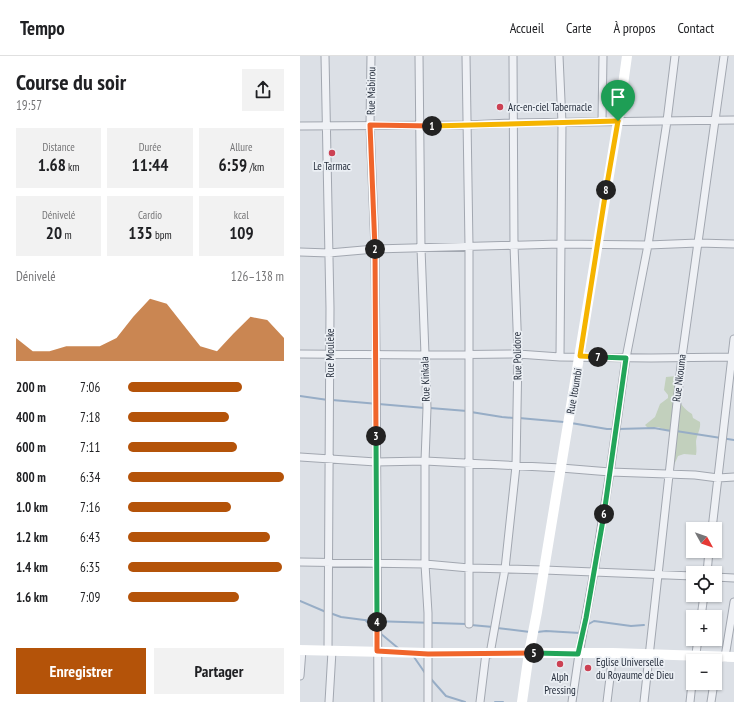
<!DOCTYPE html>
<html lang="fr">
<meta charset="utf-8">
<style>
:root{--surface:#fff;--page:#f2f2f2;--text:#202124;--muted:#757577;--line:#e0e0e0;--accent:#b45309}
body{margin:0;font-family:"PT Sans Narrow",sans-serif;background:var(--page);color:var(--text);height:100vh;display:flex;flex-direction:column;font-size:15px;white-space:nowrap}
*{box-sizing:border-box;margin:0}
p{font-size:13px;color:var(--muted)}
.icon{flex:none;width:22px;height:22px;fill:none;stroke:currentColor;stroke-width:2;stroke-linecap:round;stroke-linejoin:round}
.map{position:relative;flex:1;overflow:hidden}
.panel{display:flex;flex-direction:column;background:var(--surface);width:300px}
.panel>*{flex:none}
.needle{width:26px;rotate:130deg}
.controls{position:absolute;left:386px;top:466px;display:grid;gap:8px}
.controls a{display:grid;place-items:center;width:36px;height:36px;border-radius:0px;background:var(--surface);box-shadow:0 1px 3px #0004;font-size:20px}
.pin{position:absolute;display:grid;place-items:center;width:34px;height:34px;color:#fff;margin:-41px -17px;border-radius:50% 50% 50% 0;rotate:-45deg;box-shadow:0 0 4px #0007}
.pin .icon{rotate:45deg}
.km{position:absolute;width:20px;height:20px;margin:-10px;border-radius:50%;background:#222;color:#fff;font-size:11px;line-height:20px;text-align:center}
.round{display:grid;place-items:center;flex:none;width:42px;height:42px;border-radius:0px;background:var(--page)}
.summary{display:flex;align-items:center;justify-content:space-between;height:68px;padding:0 16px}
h1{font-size:22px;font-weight:600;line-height:30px}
.stats{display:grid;grid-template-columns:repeat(3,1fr);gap:6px;height:68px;padding:4px 16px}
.stats div{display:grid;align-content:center;border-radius:0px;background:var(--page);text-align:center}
.stats b{font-size:17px;font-weight:600}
.stats small{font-size:11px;font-weight:400}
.stats p{font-size:11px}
.chart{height:112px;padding:8px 16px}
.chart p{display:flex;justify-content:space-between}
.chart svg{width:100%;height:72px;margin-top:4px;fill:var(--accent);opacity:.7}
.cta{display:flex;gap:8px;margin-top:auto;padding:8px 16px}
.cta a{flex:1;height:46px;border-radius:0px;background:var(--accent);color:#fff;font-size:16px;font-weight:600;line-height:46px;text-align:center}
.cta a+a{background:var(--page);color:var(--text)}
ul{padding:0 16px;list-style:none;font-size:13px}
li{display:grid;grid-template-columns:64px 48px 1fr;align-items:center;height:30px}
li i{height:10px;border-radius:5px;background:var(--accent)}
header{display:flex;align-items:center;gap:24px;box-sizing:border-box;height:56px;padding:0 20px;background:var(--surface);border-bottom:1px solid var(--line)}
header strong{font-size:19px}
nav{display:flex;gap:22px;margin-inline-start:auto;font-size:14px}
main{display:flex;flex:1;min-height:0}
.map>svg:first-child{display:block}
.green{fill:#c2d0bd}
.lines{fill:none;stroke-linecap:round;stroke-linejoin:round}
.stream{stroke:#97adc6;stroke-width:2}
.street-casing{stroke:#a2a7b0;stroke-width:9}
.street{stroke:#eff1f5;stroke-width:7}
.secondary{stroke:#fff;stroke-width:10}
.split-1-casing{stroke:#fff;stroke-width:8}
.split-2-casing{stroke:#fff;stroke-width:8}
.split-3-casing{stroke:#fff;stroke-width:8}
.split-4-casing{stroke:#fff;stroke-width:8}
.split-5-casing{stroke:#fff;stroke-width:8}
.split-6-casing{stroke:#fff;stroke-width:8}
.split-7-casing{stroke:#fff;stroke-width:8}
.split-8-casing{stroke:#fff;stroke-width:8}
.split-9-casing{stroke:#fff;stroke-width:8}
.split-1{stroke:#f5b400;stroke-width:5}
.split-2{stroke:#f0652b;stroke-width:5}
.split-3{stroke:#f0652b;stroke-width:5}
.split-4{stroke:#22a559;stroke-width:5}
.split-5{stroke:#f0652b;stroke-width:5}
.split-6{stroke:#22a559;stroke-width:5}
.split-7{stroke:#22a559;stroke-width:5}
.split-8{stroke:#f5b400;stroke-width:5}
.split-9{stroke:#f5b400;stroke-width:5}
.poi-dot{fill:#cc4153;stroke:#ebeff4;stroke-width:1.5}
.labels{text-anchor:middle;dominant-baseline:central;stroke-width:3.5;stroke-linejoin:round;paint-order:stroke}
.street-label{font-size:11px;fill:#262e3c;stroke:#ebeff4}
.poi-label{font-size:11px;fill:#262e3c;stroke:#ebeff4;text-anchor:start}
</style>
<header>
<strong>Tempo</strong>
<nav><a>Accueil</a><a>Carte</a><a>À propos</a><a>Contact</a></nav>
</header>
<main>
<section class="panel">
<div class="summary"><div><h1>Course du soir</h1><p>19:57</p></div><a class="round"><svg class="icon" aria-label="share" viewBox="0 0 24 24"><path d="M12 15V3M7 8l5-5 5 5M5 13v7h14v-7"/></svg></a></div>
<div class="stats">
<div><p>Distance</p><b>1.68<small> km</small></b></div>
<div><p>Durée</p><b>11:44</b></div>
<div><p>Allure</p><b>6:59<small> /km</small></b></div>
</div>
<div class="stats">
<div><p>Dénivelé</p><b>20<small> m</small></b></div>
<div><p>Cardio</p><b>135<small> bpm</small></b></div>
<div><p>kcal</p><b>109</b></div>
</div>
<div class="chart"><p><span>Dénivelé</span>126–138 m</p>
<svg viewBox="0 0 160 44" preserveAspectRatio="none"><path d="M0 44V30L10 38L20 38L30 35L40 35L50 35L60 30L70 17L80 6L90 9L100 22L110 35L120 38L130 27L140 17L150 19L160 30V44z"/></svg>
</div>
<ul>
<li><b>200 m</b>7:06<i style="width:73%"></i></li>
<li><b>400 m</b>7:18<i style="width:65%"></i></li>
<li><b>600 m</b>7:11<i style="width:70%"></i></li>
<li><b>800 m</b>6:34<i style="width:100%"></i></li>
<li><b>1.0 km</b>7:16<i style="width:66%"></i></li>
<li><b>1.2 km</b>6:43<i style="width:91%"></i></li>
<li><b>1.4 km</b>6:35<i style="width:99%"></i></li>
<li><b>1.6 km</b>7:09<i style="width:71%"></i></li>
</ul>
<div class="cta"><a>Enregistrer</a><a>Partager</a></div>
</section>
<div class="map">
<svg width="434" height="646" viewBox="0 0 434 646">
<rect width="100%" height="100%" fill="#dce0e6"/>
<path class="green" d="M377 320C379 338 375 347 392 358L393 362 400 366C401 373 397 378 396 385 396 390 397 394 396 399L384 398 378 400 374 409 372 406 374 377 358 371 348 372 345 369 355 361 360 348 368 342V339L364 334 366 321Z"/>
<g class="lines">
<path class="stream" d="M0 340 28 344
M32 344 125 352
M130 352 167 355
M171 356 202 361 214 362
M219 362 264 366
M271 367 307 373H314
M318 373 354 372 371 375
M376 375 434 384
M0 545 26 556
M30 557 41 561 72 565 167 568
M65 564 75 573
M171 569 193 571
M287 569 294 565 331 570 344 569
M197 572 230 576
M237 576 246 575 280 577 281 576
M80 577 98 592
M114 601 125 617
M131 623 146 640 165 646
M195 646H203"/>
<g class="street-casing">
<path id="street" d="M25 0 30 252 28 595
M71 0 70 69 75 193 76 298 78 646
M119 0 121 192 127 352 125 405V508L128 557V646
M166 0 169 190V568
M259 0 262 67 260 301
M302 65 303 0
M0 70 166 69 213 67 434 64
M0 196 29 197 75 193 260 188 348 189 398 187 434 188
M0 298 125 299 218 298 260 301 351 302 434 301
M0 401 76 406 125 405 261 412 310 416 395 419 418 422 434 421
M412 473 434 283
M0 506 125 508 169 512 244 514 393 520
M407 517 409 495
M415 521 434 522
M401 561 404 539
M190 598 205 513 216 410 218 298 214 189 213 0
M425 601 434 546
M395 605 398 583
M415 619 417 601
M0 620 2 594
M29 646 32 595
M180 646 186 597
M272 646 279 598 294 516 310 416 326 302 348 189 367 65 375 0
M307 646 313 597
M344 646 382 301 424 0
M390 646 393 618
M411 646 414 627"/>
</g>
<use href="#street" class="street"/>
<path class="secondary" d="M0 594 128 597H313L434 601
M222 646 229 597 237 556 318 65 327 0"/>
</g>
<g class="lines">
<g class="split-1-casing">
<path id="split-1" d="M132 70 318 65"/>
</g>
<g class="split-2-casing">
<path id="split-2" d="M75 193 70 69 132 70"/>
</g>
<g class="split-3-casing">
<path id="split-3" d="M75 193 76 380"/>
</g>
<g class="split-4-casing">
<path id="split-4" d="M76 380 77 566"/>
</g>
<g class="split-5-casing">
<path id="split-5" d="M77 566V595L128 598 234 597"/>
</g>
<g class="split-6-casing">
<path id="split-6" d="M234 597 278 598 286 562 304 458"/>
</g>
<g class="split-7-casing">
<path id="split-7" d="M298 301 326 302 304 458"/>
</g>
<g class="split-8-casing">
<path id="split-8" d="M298 301 280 300 306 134"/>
</g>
<g class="split-9-casing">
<path id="split-9" d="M306 134 318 65"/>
</g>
<use href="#split-1" class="split-1"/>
<use href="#split-2" class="split-2"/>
<use href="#split-3" class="split-3"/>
<use href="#split-4" class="split-4"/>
<use href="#split-5" class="split-5"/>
<use href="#split-6" class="split-6"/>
<use href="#split-7" class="split-7"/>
<use href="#split-8" class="split-8"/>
<use href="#split-9" class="split-9"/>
</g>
<g class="poi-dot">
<circle cx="200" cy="51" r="4"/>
<circle cx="32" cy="97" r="4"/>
<circle cx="260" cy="608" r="4"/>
<circle cx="288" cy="612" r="4"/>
</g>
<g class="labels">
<g class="street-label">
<text transform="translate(71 35) rotate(-89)">Rue Mabirou</text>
<text transform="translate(30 297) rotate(-90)">Rue Mouleke</text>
<text transform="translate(217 300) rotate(-91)">Rue Polidore</text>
<text transform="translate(379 322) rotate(-83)">Rue Nkouma</text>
<text transform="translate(125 323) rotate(-92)">Rue Kinkala</text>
<text transform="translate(274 335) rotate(-80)">Rue Itoumbi</text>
</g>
<g class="poi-label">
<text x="208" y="51">Arc-en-ciel Tabernacle</text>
<text x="32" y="110" text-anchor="middle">Le Tarmac</text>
<text x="296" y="606">Eglise Universelle<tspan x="296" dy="13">du Royaume de Dieu</tspan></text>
<text x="260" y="621" text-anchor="middle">Alph<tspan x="260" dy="13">Pressing</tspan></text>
</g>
</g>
</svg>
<div class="controls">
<a><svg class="needle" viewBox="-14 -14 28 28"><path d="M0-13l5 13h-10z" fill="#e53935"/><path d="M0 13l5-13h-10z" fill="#757577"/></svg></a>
<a><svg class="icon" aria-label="locate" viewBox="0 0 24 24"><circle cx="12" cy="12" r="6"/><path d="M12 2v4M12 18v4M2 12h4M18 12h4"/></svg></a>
<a>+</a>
<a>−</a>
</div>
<div class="pin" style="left:318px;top:65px;background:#1e9e55"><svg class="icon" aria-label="arrive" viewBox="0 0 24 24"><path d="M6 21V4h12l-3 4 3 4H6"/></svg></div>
<b class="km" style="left:132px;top:70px">1</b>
<b class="km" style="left:75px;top:193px">2</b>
<b class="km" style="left:76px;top:380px">3</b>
<b class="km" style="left:77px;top:566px">4</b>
<b class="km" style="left:234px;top:597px">5</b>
<b class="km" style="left:304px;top:458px">6</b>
<b class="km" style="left:298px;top:301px">7</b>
<b class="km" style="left:306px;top:134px">8</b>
</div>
</main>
